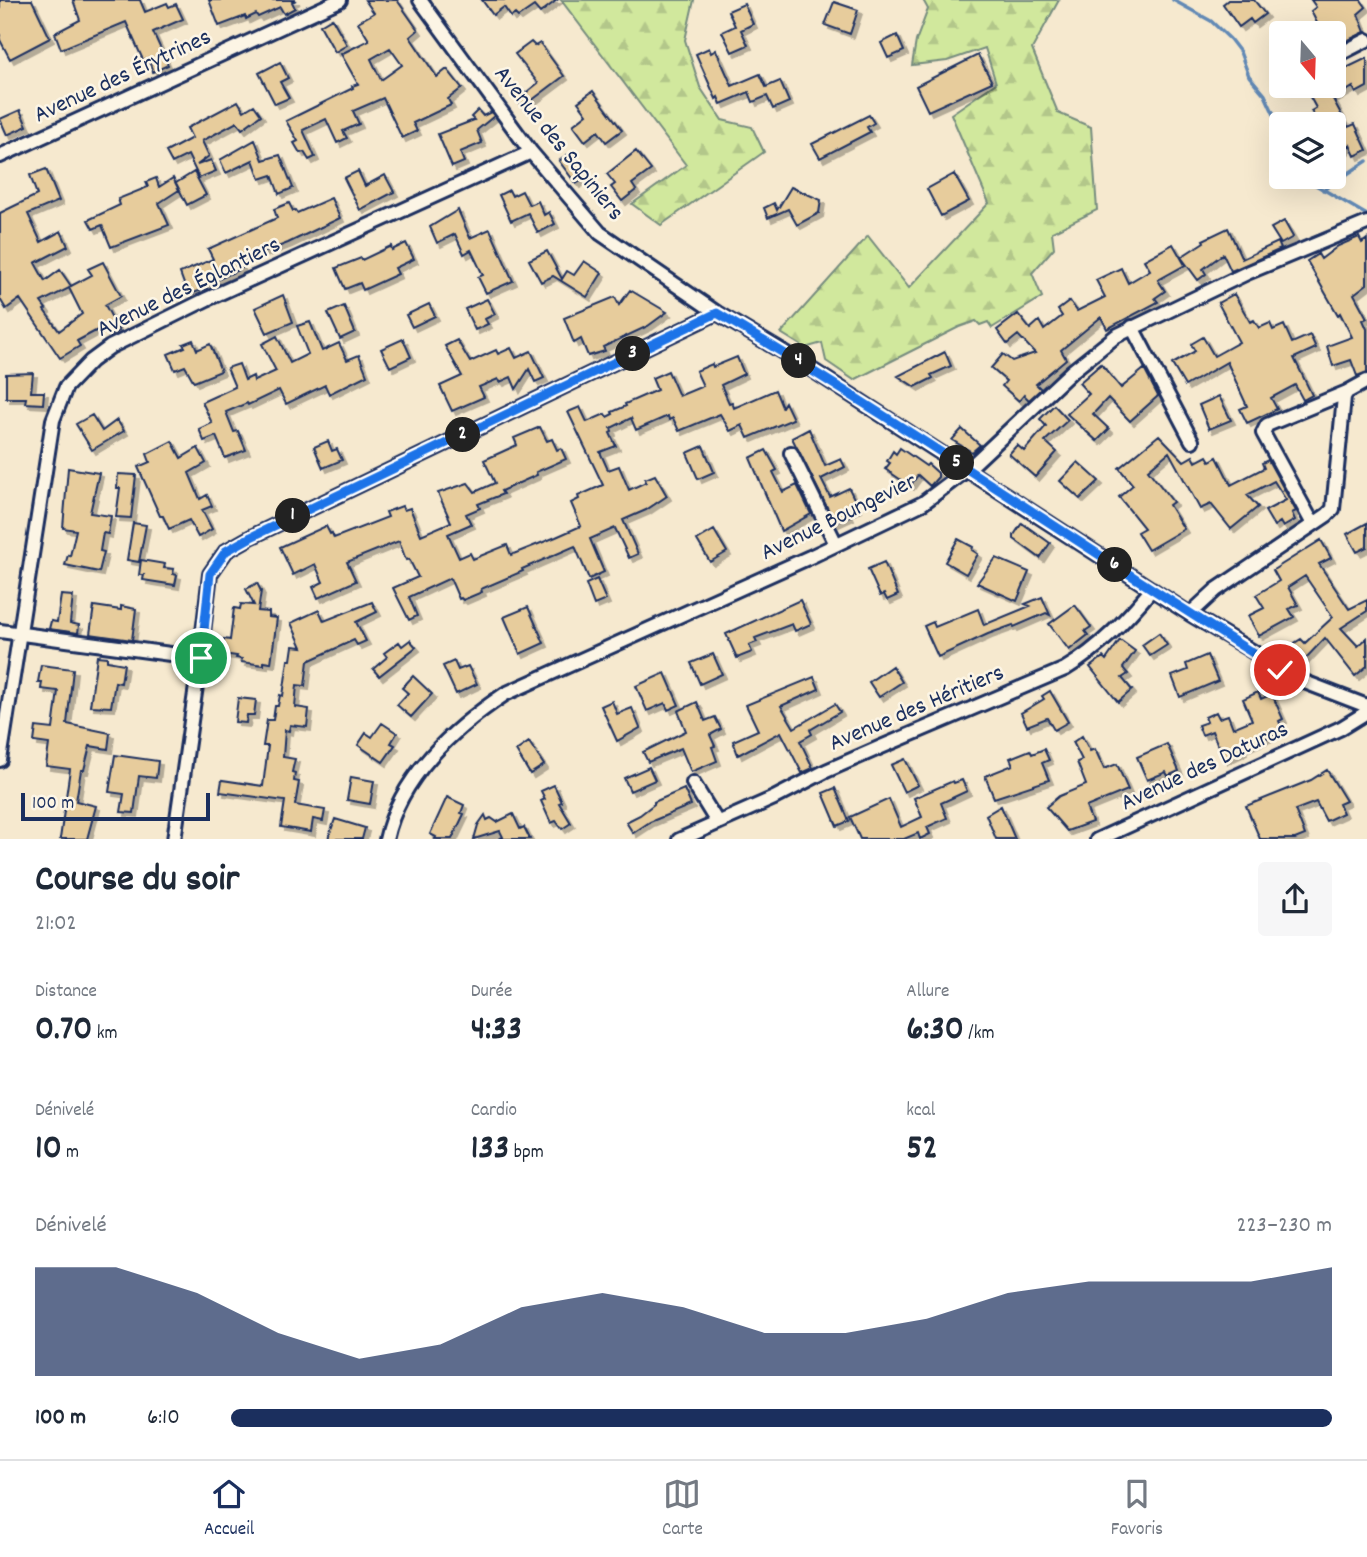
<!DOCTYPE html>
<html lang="fr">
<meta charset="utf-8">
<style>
:root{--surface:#fff;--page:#f6f6f7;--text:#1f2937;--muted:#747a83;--line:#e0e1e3;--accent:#1b2f5e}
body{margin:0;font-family:Dekko,sans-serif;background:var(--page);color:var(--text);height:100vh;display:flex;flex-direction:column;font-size:26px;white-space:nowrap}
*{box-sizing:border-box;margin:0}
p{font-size:23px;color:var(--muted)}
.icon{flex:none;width:38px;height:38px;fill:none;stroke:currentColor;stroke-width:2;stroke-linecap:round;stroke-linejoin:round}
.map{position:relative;height:839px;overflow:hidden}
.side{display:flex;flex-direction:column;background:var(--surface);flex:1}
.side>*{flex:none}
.needle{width:46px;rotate:161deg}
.controls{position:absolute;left:1269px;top:21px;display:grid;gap:14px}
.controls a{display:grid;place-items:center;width:77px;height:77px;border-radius:7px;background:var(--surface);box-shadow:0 7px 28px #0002;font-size:35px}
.scale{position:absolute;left:21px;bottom:18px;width:189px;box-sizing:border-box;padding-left:7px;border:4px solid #1b2f5e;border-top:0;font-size:19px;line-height:24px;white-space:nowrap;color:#1b2f5e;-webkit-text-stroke:5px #fcf5e5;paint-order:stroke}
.pin{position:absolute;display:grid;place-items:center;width:60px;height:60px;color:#fff;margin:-30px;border:4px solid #fff;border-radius:50%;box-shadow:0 2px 7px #0007}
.km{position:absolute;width:35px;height:35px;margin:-18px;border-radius:50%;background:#222;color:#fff;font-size:19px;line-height:35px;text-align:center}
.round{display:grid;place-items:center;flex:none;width:74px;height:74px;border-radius:7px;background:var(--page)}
.head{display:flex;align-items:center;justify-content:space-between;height:119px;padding:0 35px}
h1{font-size:38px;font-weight:800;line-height:52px}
.figures{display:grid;grid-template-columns:repeat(3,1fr);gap:10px;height:119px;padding:7px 35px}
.figures div{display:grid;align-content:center}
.figures b{font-size:35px;font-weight:800}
.figures small{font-size:19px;font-weight:400}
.figures p{font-size:19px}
.chart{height:196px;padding:14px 35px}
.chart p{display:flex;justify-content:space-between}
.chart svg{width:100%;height:126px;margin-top:7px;fill:var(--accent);opacity:.7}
ul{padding:0 35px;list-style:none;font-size:23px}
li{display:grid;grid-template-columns:112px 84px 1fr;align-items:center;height:52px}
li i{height:18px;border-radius:9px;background:var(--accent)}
.tabs{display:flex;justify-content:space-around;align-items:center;height:98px;border-top:2px solid var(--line);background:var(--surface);font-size:19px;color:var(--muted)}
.tabs a{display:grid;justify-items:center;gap:4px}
.tabs .selected{color:var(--accent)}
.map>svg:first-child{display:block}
.forest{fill:url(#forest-firs);stroke:#768c7e;stroke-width:2}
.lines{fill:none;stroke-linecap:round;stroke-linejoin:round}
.stream{stroke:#6289b5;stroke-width:3.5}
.building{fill:#e7cc9c;stroke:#1b2f5e;stroke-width:2;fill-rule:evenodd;filter:url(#shadow)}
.minor-casing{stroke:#1b2f5e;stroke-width:18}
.minor{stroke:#fcf5e5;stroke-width:12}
.route-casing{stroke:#fff;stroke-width:14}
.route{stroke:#1a73e8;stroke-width:9}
.labels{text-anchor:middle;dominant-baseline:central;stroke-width:5;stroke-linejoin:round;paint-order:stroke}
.street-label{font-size:24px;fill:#1b2f5e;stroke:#fcf5e5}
</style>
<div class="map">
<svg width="1367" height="840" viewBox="0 0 1367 840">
<defs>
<pattern id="forest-firs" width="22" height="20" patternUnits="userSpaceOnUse" patternTransform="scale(1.75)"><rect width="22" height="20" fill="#d1e89d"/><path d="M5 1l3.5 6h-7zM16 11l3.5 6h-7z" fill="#b3c78a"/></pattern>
<filter id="shadow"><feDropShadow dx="4" dy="4" stdDeviation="0" flood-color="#0004"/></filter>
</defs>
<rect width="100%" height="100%" fill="#f6e9cf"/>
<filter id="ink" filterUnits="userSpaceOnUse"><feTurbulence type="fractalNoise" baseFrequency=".0143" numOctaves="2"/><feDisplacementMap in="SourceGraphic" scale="14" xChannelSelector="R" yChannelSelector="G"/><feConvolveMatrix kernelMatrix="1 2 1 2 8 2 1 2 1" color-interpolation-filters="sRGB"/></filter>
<g filter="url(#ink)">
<path class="forest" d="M561 0H694L685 40 700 87 722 120 752 127 764 152 661 225 632 204 686 165Z
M923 0H1059L1032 49 1058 113 1091 127 1097 210 1052 232 1054 248 1032 273 1042 297 992 328 988 322 980 325 976 321 959 327 854 380 826 361 822 343 805 348 781 333 868 236 909 288 989 203 951 114 996 83 985 48 947 61 912 65 916 41 928 9Z"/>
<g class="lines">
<path class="stream" d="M1173 0 1211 21 1230 39 1240 52 1249 76 1265 95 1277 121 1281 137
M1302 177 1367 215
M1323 190 1367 161"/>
</g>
<path class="building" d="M0 0H32L50 38 10 59 0 40Z
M73 0H140L145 12 167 3 169 7 176 4 183 19 153 32 168 65 153 72 148 58 143 60 126 22 61 49 55 33 80 20Z
M209 0H296L292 2 295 8 284 14 280 7 258 17 256 14 246 19 245 16 219 26Z
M365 0H397L418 30 410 37 437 77 447 69 462 88 448 99 451 105 413 123 417 131 402 138 383 98 353 111 359 124 343 131 347 138 337 143 326 119 303 130 315 157 309 160 304 152 300 153 294 143 298 141 286 121 353 88 352 86 358 84 341 54 369 40 358 22 374 13ZM390 48 402 65 381 80 371 59Z
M482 0H557L540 13 534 6 518 17 515 14 511 17 504 7 493 15Z
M1228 0H1254L1265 14 1253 23 1250 19 1239 27 1223 4Z
M1311 0H1361L1366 7 1358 14 1365 32 1334 47V33H1322L1311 11 1316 7Z
M834 2 858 10 850 34 825 25Z
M744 4 753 24 741 30 748 45 732 52 722 32 735 26 728 11Z
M332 18 347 45 335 52 320 25Z
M897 35 904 51 888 58 881 43Z
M531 42 535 46 540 43 564 76 523 107 517 100 538 83 515 54Z
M709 48 711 53 716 50 732 86 760 74 766 87 780 81 789 102 773 109 767 96 753 102 749 92 721 104 718 97 716 99 696 54Z
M978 55 992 82 928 111 916 86Z
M1367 58V87L1356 93 1353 87 1333 99 1348 127 1355 124 1367 150 1355 156 1350 145 1338 156 1334 150V124H1320L1311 111 1316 108 1304 86H1334V74Z
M280 62 288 78 280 82 289 98 275 104 259 73Z
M593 91 622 130 606 142 598 131 585 141 573 125 587 114 578 102Z
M238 101 244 111 254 105 261 115 242 129 237 122 202 141 209 156 197 165 211 160 216 171 199 178 188 155 172 163 166 152 192 138 187 128Z
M20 110 27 126 7 135 0 119Z
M478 110 483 116 491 112 494 116 477 130 482 143 460 152 464 162 452 167 438 134 474 120 471 117Z
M869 115 874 123 867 127 870 132 820 158 812 144Z
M255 140 263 160 280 155 293 188 279 194 272 175 260 179 253 160 226 173 220 160Z
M636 151 651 170 632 184 636 190 622 201 611 187 615 184 607 174Z
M567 155 584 179 576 184 559 161Z
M46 169 59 201 28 214 41 242 61 231 68 246 35 263 45 281 60 270 71 286 69 287 92 275 88 269 103 262 121 296 105 305 119 331 109 336 105 326 77 341 80 346 60 358 20 299 6 309 0 299V213L37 195 30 175ZM69 288 82 314 59 331 44 310 46 309 41 302Z
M358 171 365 186 385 175 394 192 360 210 344 178Z
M194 172 206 195 187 205 176 183Z
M954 174 969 201 941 216 927 189Z
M156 178 159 187 173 178 179 190 159 203 169 225 111 247 102 225 93 229 88 220 120 205 118 199 148 187 146 182Z
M791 187 821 200 819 213 797 225 788 209 768 218 764 208 774 203 777 210Z
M509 190 512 196 522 191 529 205 538 201 544 215 549 212 555 224 538 233 528 213 511 221 499 195Z
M331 198 340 218 288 243 239 262 242 268 206 285 207 288 188 295 180 273 213 259 208 249 277 218 274 209 289 203 293 211 295 210 297 213Z
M458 210 470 238 490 229 513 281 486 293 478 277 483 275 471 250 464 254 455 234 437 243 430 227Z
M1284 221 1293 237 1281 244 1271 228Z
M1228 228 1242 259 1278 242 1281 249 1231 271 1223 254 1203 269 1206 274 1198 280 1181 257 1204 242 1203 240Z
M1359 237 1362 243 1367 239V284L1354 294 1367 318 1363 320 1367 329V372L1357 376 1351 360 1333 366 1327 346 1352 337 1340 313 1338 315 1307 261 1318 254 1321 259 1338 246Z
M406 243 414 259 395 268 398 274 363 290 360 283 345 289 336 268 361 258 362 260 391 246 392 250Z
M1173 244 1185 265 1158 280 1165 291 1155 298 1158 302 1107 329 1101 317 1061 350 1066 359 1036 384 1041 389 1029 400 1024 395 1019 401 1002 386 1006 381 991 368 1003 354 1012 361 1035 353 1018 335 1007 344 997 330 1018 314 1030 329 1039 321 1044 330 1062 316 1058 310 1070 301 1077 311 1105 297 1096 280 1121 268 1128 283 1150 270 1144 260Z
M547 251 562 279 567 271 574 275 584 261 602 273 587 297 553 276 541 282 529 260Z
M630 290 667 312 648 326 603 347 605 351 588 356 581 339 574 343 564 318 615 297 619 305Z
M1234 294 1250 322 1254 320 1259 328 1270 323 1273 330 1284 325 1292 343 1310 335 1316 348 1294 358 1312 395 1303 400 1295 385 1271 398 1277 409 1247 423 1240 409 1247 406 1227 362 1185 386 1172 364 1195 351 1191 344 1203 337 1214 356 1239 342 1218 303Z
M283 295 293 322 267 333 255 308Z
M487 299 495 314 485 319 488 324 475 330 465 309Z
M429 304 435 316 412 327 406 315Z
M344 306 355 332 340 339 328 313Z
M310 322 322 351 339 343 347 360 359 355 367 375 329 394 325 385 286 404 279 390 248 405 247 403 226 412 234 432 238 431 246 450 225 458 216 436 204 441 199 429 212 423 202 402 235 387 227 368 239 364 245 380 253 376 254 381 276 371 262 344 277 336 290 363 308 354 297 326Z
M403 339 411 357 390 367 381 349Z
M193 340 197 350 210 344 221 371 194 382 185 366 175 370 168 354 185 347 183 344Z
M457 340 470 362 496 350 498 354 511 348 516 358 531 351 544 378 535 382 529 369 516 389 511 377 500 382 498 379 479 387 484 397 452 411 440 386 462 376 445 346Z
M945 352 951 366 931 375 933 378 915 387 898 376Z
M737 357 744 374 721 385 729 403 732 402 734 408 775 390 782 407 785 402 793 419 748 438 742 425 730 431 720 414 679 431 673 418 669 420 668 416 636 430 631 418 611 428 612 432 610 433 616 446 600 452 608 470 619 466 629 490 646 482 645 479 655 475 667 496 646 510 623 520 638 554 629 558 615 528 590 539 604 572 589 579 575 546 522 569 523 571 481 589 482 592 463 600 461 598 459 599 450 578 409 597 417 616 409 620 393 588 418 577 409 559 406 560 399 541 347 562 356 581 318 598 313 587 323 582 315 564 293 575 280 547 326 526 330 534 332 533 334 538 388 517 386 512 402 506 404 510 410 508 421 535 451 522 438 493 468 483 475 492 495 483 484 460 517 445 514 438 540 427 547 441 552 439 557 450 561 448 566 459 536 472 537 475 501 491 503 494 478 504 480 508 466 514 471 524 448 534 459 558 470 553 473 559 507 545 511 555 556 537 581 526 571 503 579 499 578 496 603 485 568 412 580 407 587 422 605 414 607 417 613 414 612 412 626 406 625 404 657 390 652 378 668 371 679 396 703 386 696 371 712 364 713 367Z
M1101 364 1121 388 1144 369 1158 396 1130 421 1108 398 1093 414 1109 429 1097 441 1067 414 1089 394 1079 383Z
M33 373 31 392H44L43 404 25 403 26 398H6V374Z
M1219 396 1231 420 1209 429 1199 405Z
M1054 405 1068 420 1045 441 1057 452 1035 477 1009 454 1017 445 1024 451 1046 426 1040 419Z
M92 415 102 431 117 420 124 431 92 450 76 424Z
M809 429 825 466 841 459 845 467 821 479 830 497 849 488 858 507 848 512 850 516 835 523 792 438Z
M962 429 980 445 972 452 952 440Z
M1159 435 1184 461 1193 456 1196 462 1207 456 1210 461 1217 457 1231 485 1264 468 1262 463 1268 460 1296 511 1292 513 1295 520 1283 527 1280 522 1274 526 1265 511 1286 500 1274 481 1247 495 1258 507 1231 529 1211 504 1200 509 1169 452 1148 470 1173 502 1169 505 1184 529 1148 550 1137 532 1144 528 1119 497 1133 485 1119 468Z
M172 441 181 458 198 448 206 463 189 473 200 499 207 495 212 506 202 510 212 529 198 537 189 520 169 529 163 516H160L138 467 150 462 147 454Z
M328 441 332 451 337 449 342 460 323 468 314 447Z
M703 446 714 472 698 479 687 453Z
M900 448 926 466 928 464 938 473V477L930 486 918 475 910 486 885 469 890 463 887 461 893 451 896 454Z
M766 450 777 470 773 472 783 492 797 485 811 514 781 531 750 458Z
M1078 462 1099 481 1080 499 1060 481Z
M68 468 99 473 90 513 111 516 108 534 103 533 100 551 104 552 99 572 65 565 68 555 70 556 76 530 63 528Z
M118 474 136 475 131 518 116 517 120 488H117Z
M133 523 146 525 139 562 127 560Z
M1022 523 1050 543 1040 558 1014 539V535Z
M1367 523V547L1357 552 1347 534Z
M714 530 727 552 710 562 697 540Z
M958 539 973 547 972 550 978 554 966 574 945 562Z
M1321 540 1331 558 1319 564 1349 609 1367 600V611L1341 628 1358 646 1367 638V666L1355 676 1325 638 1304 660 1285 649 1301 639 1305 643 1333 617 1305 576 1288 587 1298 605 1289 609 1294 617 1259 636 1248 616 1264 608 1256 595 1279 581 1273 570Z
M996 558 1029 572 1017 601 977 583Z
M141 560 165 564 164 568 174 569 173 574 177 575 175 585 143 580 144 575H139Z
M884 562 898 595 887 600 884 594 880 596 868 569Z
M597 579 606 600 594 605 586 584Z
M257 583 261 591 258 611 269 612V617L277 618 271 663 264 662V665L241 662 242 659 236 658 237 656 222 654 224 639 230 640 234 608 240 609 241 604 254 605 246 589Z
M61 595 73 596 70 623 79 625 78 633 49 629 51 621 57 622Z
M1042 597 1050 615 1046 613 1014 627 1013 625 988 634 938 657 924 626 933 622 935 627 978 609 984 625 1030 606 1025 604Z
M800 600 811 624 795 631 792 624 755 638 757 642 749 645 752 652 737 658 726 634Z
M372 602 377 612 356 622 366 641 357 645 354 640 308 661 305 686 297 685 295 707 309 709 307 727 290 725 289 731 285 730 283 757 295 759 292 772 295 773 294 781 299 782 295 805 325 810 323 821 313 819 311 832 281 827 285 801 220 792 222 780 263 786 268 746H263L267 720H273L275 706H278L280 695 283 696 288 660H291L293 646 302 647 291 623 319 610 324 621Z
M1075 605 1091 627 1085 631 1088 635 1069 650 1049 624Z
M94 606 121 610V606L136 609 132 640 90 634Z
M528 607 544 643 520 654 504 617Z
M1159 633 1167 645 1150 656 1142 645Z
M410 640 416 647 379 676 373 669 387 657 384 653 399 642 402 646Z
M1120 640 1135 651 1123 668 1128 674 1122 678 1132 690 1118 702 1090 667 1103 657 1106 660Z
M713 654 722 674 700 684 691 663Z
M1207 655 1218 681 1180 697 1172 676 1188 670 1186 664Z
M97 656 107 657V661L124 664 121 683 115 682 111 707 90 706Z
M454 661 458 670 468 666 477 684 456 694 443 666Z
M41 665 73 669 67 724 110 733 108 749 90 746 84 770H81L76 801 96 806 87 839H60L70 769 46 766 49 744 34 742 36 727 53 729 58 691 41 689 42 682H38Z
M892 666 902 682 879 697 869 682Z
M665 673 679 705 668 710 665 703 647 711 636 686Z
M413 676 432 694 411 717 397 705 408 693 402 688Z
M814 677 819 689 781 706 794 728 835 704 840 712 810 730 812 734 800 741 813 768 802 773 781 732 738 755 733 741 758 730 746 705Z
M1050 691 1068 722 1054 730 1047 718 1027 726 1021 713 1044 699 1042 696Z
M1258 692 1261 699 1272 694 1283 719 1279 721 1283 731 1242 748 1243 751 1224 760 1212 731 1202 735 1198 725 1207 722 1205 717 1216 712 1219 718 1228 715 1233 728 1252 720 1243 699Z
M238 698 256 700 254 715H247L246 723 235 722Z
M612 701 617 714 632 708 640 728 617 741 601 706Z
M697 702 705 721 715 717 721 729 710 735 715 746 712 747 717 761 691 772 681 748 648 762 643 752 686 731 678 711Z
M382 723 397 733 391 743 395 745 383 762 358 745 366 733 372 737Z
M1082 736 1090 751 1095 749 1104 769 1117 764 1128 790 1086 807 1092 822 1067 831 1046 807 1059 796 1086 785 1077 762 1082 760 1073 742Z
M529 742 544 765 530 774 516 751Z
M1167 744 1179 771 1168 776 1166 772 1147 780 1137 757Z
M1044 749 1049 760 1042 763 1049 780 994 798 985 776 1013 765 1010 758 1030 750 1032 754Z
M115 755 158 761 156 778 139 776 134 813 121 812 124 794 109 792Z
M905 759 918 785 904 792 891 765Z
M649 767 655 780 630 791 624 778Z
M1327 770 1346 801 1339 804 1343 813 1326 821 1316 802 1295 810 1305 835 1295 839H1260L1246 806 1311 780Z
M351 777 374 781 370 804 347 800Z
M962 780 967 791 941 803 947 818 927 827 930 834 920 839 918 833 904 839H860L850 817 889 799 901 827 922 817 914 798 953 781 954 783Z
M554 785 562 802 559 803 571 823 562 829 556 821 551 823 541 801 545 799 541 791Z
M835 788 849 821 837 826 823 793Z
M684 789 691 805 650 822 633 833 626 822 640 815 654 804V802Z
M447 797 464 805 461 813 464 814 452 839H435L436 837 430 834Z
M1001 806 1015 839H996L986 815Z
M513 814 520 829 524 827 530 839H499L503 837 500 831 474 839 478 825 485 815 487 820 491 818 497 822Z
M335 819 365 828 362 839H328Z"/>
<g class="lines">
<g class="minor-casing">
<path id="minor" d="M420 0 531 152 600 233 717 313 803 364 1190 614 1302 681 1367 706
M1334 57 1367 40
M0 156 340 0
M1132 327 1192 441
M791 453 836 544
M1313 524 1263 433 1267 425 1347 392
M1190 614 1216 590 1327 515 1333 509 1344 397 1347 392 1367 381
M0 631 200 658
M0 760 53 420 66 387 91 361 110 347 207 299 531 152
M693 783 717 822
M174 840 200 658 210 574 226 551 251 537 717 313
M386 840C400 776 453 729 505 694L810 557 923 503 968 469 1071 372 1116 336 1247 273 1367 223
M679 840 774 798 826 771 881 747 1065 669C1100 648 1126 620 1152 589
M1097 840 1341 728 1367 712"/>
</g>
<use href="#minor" class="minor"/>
</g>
</g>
<g class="lines" filter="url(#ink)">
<g class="route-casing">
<path id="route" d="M201 658 210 574 226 551 251 537 717 313C908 426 1091 553 1280 670"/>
</g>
<use href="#route" class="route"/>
</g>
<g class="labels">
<g class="street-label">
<text transform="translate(123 77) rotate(-25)">Avenue des Érytrines</text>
<text transform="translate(558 144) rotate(51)">Avenue des Sapiniers</text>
<text transform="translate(189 288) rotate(-26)">Avenue des Églantiers</text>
<text transform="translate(839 518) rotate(-26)">Avenue Boungevier</text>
<text transform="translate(917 709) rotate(-23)">Avenue des Héritiers</text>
<text transform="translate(1205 767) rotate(-25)">Avenue des Daturas</text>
</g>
</g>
</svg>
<div class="controls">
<a><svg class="needle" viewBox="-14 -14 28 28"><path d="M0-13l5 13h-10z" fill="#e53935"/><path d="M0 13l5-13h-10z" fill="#747a83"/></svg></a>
<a><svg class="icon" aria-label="layers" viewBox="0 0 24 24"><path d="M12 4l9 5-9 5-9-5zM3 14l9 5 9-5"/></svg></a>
</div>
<div class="scale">100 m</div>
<div class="pin" style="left:201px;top:658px;background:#1e9e55"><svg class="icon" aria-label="arrive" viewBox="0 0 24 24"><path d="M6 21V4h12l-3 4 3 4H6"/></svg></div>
<div class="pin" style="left:1280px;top:670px;background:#d93025"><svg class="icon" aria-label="check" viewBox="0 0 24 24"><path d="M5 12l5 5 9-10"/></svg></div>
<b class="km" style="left:293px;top:516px">1</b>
<b class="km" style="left:463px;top:435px">2</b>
<b class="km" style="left:633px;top:354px">3</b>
<b class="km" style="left:799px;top:361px">4</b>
<b class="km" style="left:957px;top:463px">5</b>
<b class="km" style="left:1115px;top:565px">6</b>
</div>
<section class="side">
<div class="head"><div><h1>Course du soir</h1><p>21:02</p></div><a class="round"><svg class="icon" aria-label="share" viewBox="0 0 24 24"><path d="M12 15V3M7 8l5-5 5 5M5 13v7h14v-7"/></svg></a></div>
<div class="figures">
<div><p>Distance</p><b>0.70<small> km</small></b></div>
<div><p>Durée</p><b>4:33</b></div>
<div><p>Allure</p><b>6:30<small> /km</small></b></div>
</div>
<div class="figures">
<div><p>Dénivelé</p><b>10<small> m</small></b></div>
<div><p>Cardio</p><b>133<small> bpm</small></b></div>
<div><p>kcal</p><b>52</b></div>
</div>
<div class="chart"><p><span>Dénivelé</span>223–230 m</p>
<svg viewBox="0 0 160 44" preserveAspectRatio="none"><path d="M0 44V6L10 6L20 15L30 29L40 38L50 33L60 20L70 15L80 20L90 29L100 29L110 24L120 15L130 11L140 11L150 11L160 6V44z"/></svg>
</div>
<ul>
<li><b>100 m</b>6:10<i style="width:100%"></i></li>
</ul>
</section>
<nav class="tabs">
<a class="selected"><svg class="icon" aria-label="home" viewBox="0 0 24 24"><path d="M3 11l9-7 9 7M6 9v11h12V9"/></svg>Accueil</a>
<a><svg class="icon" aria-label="map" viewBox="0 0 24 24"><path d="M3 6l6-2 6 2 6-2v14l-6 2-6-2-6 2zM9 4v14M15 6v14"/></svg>Carte</a>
<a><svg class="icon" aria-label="saved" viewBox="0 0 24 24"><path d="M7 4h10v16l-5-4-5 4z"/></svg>Favoris</a>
</nav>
